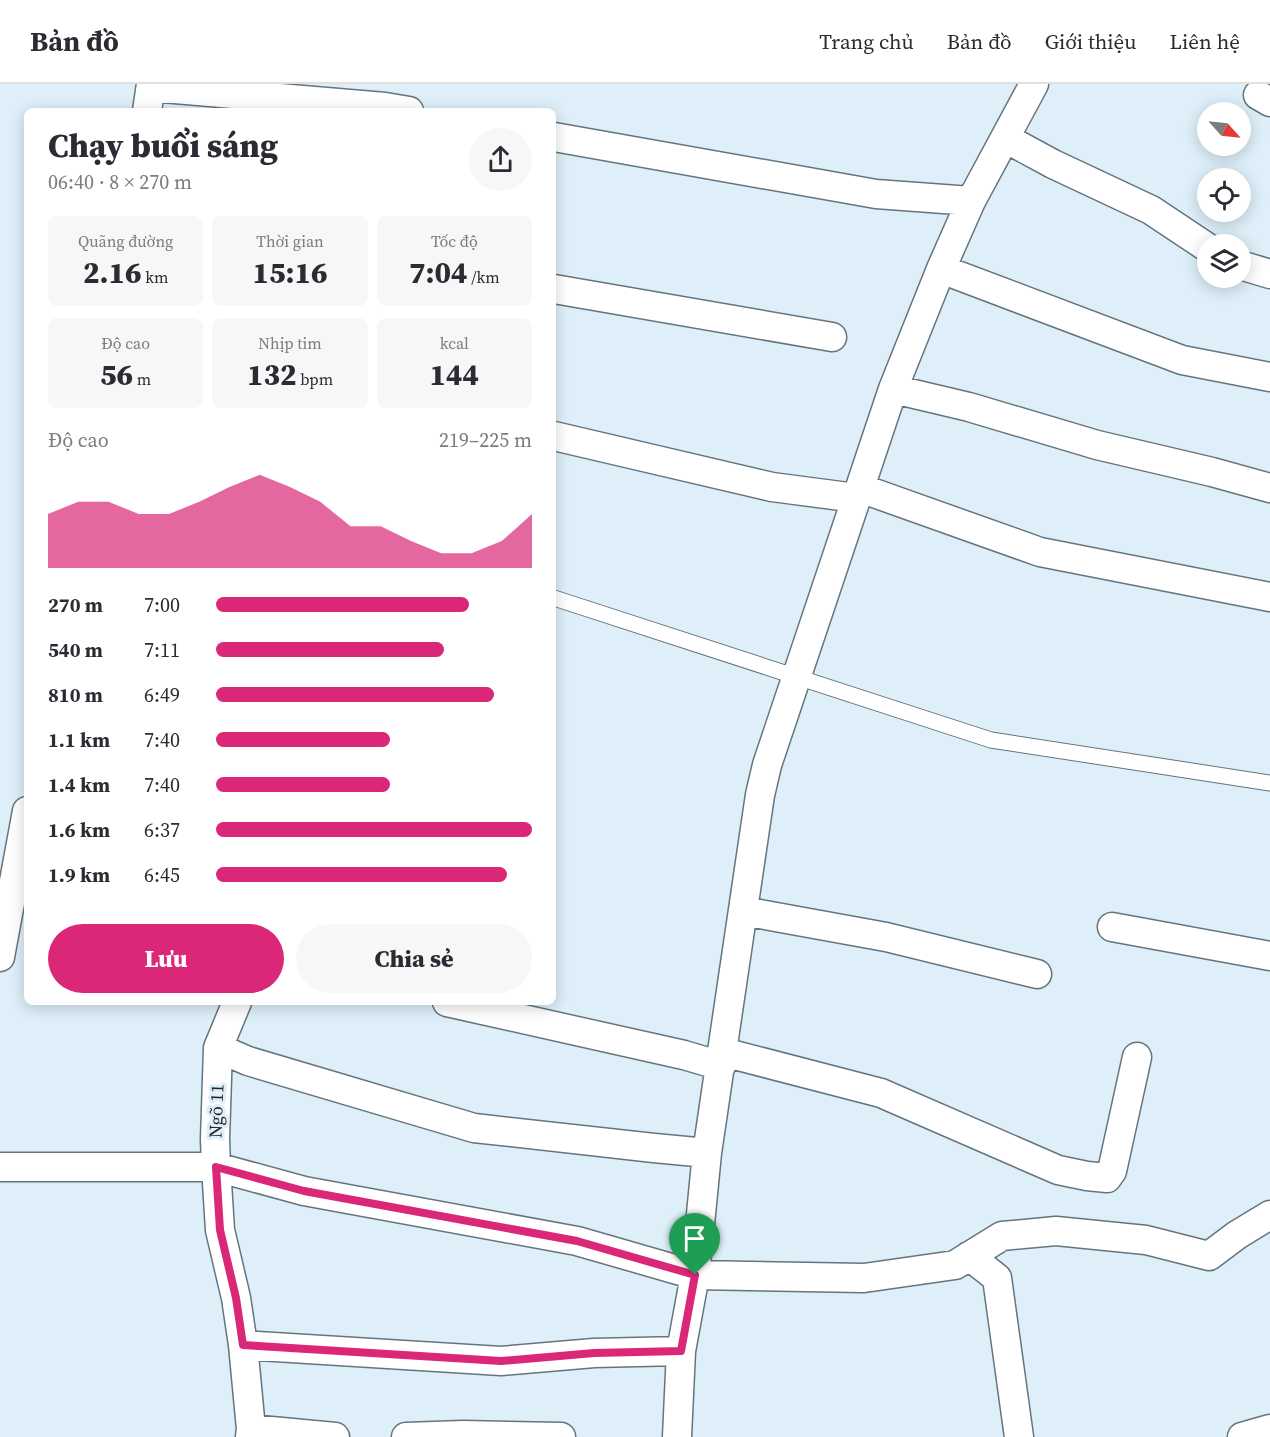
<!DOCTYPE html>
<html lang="vi">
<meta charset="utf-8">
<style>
:root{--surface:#fff;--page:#f7f7f7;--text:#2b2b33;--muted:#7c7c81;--line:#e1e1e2;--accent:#db2777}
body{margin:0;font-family:"Source Serif 4",serif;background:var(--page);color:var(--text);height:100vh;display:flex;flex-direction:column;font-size:22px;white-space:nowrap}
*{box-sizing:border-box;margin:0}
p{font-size:20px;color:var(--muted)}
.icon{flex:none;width:33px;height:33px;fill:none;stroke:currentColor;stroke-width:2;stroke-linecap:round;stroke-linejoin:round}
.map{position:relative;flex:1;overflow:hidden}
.side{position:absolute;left:24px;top:24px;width:532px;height:897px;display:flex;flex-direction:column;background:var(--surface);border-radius:9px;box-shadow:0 3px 15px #0003}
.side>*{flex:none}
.needle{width:39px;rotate:117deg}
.tools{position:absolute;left:1197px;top:18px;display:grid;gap:12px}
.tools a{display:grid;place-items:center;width:54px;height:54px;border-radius:50%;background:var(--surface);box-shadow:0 3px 15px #0003;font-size:30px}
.pin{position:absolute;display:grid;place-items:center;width:51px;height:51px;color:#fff;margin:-62px -26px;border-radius:50% 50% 50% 0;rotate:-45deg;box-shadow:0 0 6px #0007}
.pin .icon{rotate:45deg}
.round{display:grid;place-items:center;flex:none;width:63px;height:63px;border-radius:32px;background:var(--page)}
.head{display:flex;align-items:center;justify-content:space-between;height:102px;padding:0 24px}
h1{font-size:33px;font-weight:800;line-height:45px}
.figures{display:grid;grid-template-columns:repeat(3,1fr);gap:9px;height:102px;padding:6px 24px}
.figures div{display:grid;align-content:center;border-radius:9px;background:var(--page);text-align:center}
.figures b{font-size:30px;font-weight:800}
.figures small{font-size:16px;font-weight:400}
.figures p{font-size:16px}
.chart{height:168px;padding:12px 24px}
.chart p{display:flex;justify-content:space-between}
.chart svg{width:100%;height:108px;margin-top:6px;fill:var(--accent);opacity:.7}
.action{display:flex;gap:12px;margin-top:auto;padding:12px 24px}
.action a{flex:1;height:69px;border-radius:36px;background:var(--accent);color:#fff;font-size:24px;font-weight:800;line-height:69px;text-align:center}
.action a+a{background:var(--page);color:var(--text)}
ul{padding:0 24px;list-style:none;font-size:20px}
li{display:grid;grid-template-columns:96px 72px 1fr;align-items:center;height:45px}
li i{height:15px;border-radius:8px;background:var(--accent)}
header{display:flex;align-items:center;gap:36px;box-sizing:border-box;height:84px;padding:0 30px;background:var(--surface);border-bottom:2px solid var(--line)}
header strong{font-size:28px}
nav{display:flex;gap:33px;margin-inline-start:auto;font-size:21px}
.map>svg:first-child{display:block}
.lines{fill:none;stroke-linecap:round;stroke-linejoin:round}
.lane-casing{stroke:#65747d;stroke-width:17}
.street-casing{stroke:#65747d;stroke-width:31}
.lane{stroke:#fff;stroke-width:15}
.street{stroke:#fff;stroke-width:28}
.route-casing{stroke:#fff;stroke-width:12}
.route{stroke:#db2777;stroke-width:8}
.labels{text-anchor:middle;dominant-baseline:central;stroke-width:6;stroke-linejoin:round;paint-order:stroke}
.street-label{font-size:18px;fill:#1d2327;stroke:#deeff9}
</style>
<header>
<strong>Bản đồ</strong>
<nav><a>Trang chủ</a><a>Bản đồ</a><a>Giới thiệu</a><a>Liên hệ</a></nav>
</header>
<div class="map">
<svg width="1270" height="1353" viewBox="0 0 1270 1353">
<rect width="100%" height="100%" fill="#deeff9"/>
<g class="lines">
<g class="lane-casing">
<path id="lane" d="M554 514 991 656 1270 699"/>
</g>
<g class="street-casing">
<path id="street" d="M151 3 385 23 409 27
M1258 11 1270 18
M147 27 151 0
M554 53 876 110 971 117
M1005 54 1053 80 1151 126 1208 164
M1240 181 1270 190
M941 185 1182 276 1270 293
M554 205 832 253
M893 305 969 323 1097 361 1212 388 1270 404
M554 352 772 403 856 414
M860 404 1040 468 1270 513
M743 827 886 853 1037 890
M1112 843 1270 872
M0 873 27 727
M237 918 218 964 215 1055 216 1083 220 1146 236 1214 243 1261 251 1345 250 1353
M447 918 684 971 721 982
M218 964 248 977 474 1044 654 1064 707 1069
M723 968 881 1009 1058 1086 1087 1092 1107 1094 1112 1087 1137 973
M0 1083H216L304 1107 577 1157 695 1191 864 1194 955 1181 1002 1152 1056 1147 1146 1156 1209 1172 1237 1151 1270 1131
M969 1172 997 1194 1019 1353
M243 1261 501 1277 594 1269 681 1267
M251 1345 335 1353
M406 1353 463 1351 561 1353
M677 1353 681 1267 695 1191 707 1069 760 711 767 681 893 305 941 185 971 117 1034 0
M1242 1353 1270 1345"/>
</g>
<use href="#lane" class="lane"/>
<use href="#street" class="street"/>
</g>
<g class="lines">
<g class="route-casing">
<path id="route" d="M216 1083 304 1107 577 1157 695 1191 681 1267 594 1269 501 1277 243 1261 236 1214 220 1146Z"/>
</g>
<use href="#route" class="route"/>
</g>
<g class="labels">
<g class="street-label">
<text transform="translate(216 1027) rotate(-88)">Ngõ 11</text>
</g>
</g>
</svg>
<div class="tools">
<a><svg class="needle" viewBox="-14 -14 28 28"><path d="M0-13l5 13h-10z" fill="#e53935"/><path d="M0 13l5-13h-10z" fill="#7c7c81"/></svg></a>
<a><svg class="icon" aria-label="locate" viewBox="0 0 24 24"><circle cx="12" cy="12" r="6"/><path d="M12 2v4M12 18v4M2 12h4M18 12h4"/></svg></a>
<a><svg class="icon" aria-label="layers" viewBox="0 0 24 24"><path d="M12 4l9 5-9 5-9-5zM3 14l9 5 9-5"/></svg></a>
</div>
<div class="pin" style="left:695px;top:1191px;background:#1e9e55"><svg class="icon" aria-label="arrive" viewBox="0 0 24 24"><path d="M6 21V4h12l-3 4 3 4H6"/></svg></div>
<section class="side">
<div class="head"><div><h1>Chạy buổi sáng</h1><p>06:40 · 8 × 270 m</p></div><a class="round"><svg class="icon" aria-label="share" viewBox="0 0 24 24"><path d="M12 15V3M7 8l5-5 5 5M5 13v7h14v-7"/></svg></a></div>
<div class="figures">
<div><p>Quãng đường</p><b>2.16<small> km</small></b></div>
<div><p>Thời gian</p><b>15:16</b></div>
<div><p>Tốc độ</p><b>7:04<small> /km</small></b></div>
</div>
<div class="figures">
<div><p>Độ cao</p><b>56<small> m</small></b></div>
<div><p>Nhịp tim</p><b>132<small> bpm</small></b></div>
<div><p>kcal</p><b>144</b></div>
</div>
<div class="chart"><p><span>Độ cao</span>219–225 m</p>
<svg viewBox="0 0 160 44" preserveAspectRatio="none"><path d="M0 44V22L10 17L20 17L30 22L40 22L50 17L60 11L70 6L80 11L90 17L100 27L110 27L120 33L130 38L140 38L150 33L160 22V44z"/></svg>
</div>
<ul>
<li><b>270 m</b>7:00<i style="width:80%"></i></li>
<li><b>540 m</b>7:11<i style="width:72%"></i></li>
<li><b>810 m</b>6:49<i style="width:88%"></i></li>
<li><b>1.1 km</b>7:40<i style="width:55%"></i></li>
<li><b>1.4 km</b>7:40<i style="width:55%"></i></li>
<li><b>1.6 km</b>6:37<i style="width:100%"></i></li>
<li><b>1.9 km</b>6:45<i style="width:92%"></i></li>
</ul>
<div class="action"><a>Lưu</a><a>Chia sẻ</a></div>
</section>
</div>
